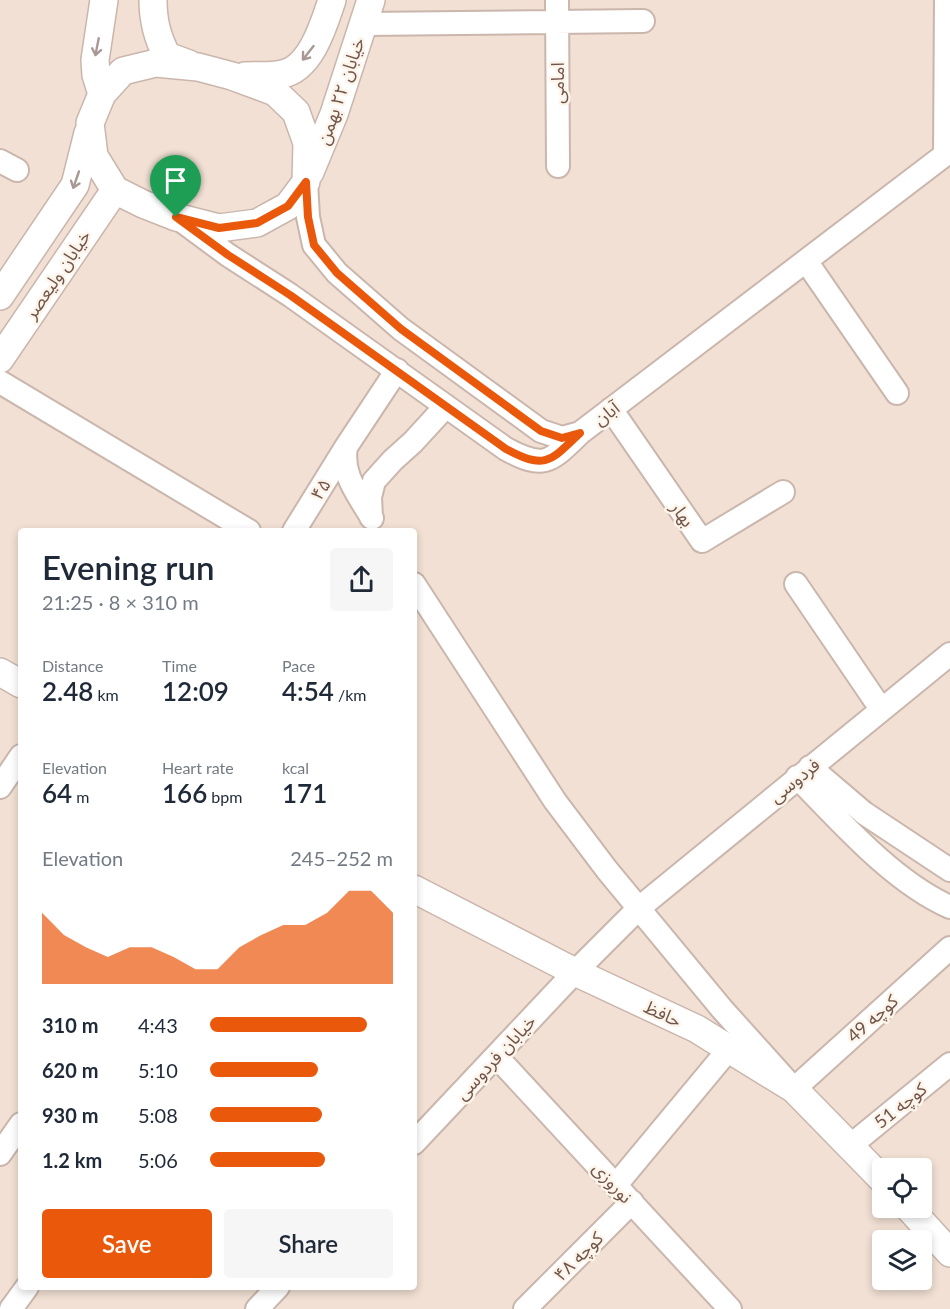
<!DOCTYPE html>
<meta charset="utf-8">
<style>
:root{--surface:#fff;--page:#f6f6f7;--text:#1f2937;--muted:#747a83;--accent:#ea580c}
body{margin:0;font-family:Lato,"Noto Sans Arabic",sans-serif;background:var(--page);color:var(--text);height:100vh;display:flex;flex-direction:column;font-size:22px;white-space:nowrap}
*{box-sizing:border-box;margin:0}
p{font-size:20px;color:var(--muted)}
.icon{flex:none;width:33px;height:33px;fill:none;stroke:currentColor;stroke-width:2;stroke-linecap:round;stroke-linejoin:round}
.map{position:relative;flex:1;overflow:hidden}
.sheet{position:absolute;left:18px;top:528px;width:399px;height:762px;display:flex;flex-direction:column;background:var(--surface);border-radius:6px;box-shadow:0 3px 9px #0003}
.sheet>*{flex:none}
.buttons{position:absolute;left:872px;top:1158px;display:grid;gap:12px}
.buttons a{display:grid;place-items:center;width:60px;height:60px;border-radius:6px;background:var(--surface);box-shadow:0 3px 9px #0003;font-size:30px}
.pin{position:absolute;display:grid;place-items:center;width:51px;height:51px;color:#fff;margin:-62px -26px;border-radius:50% 50% 50% 0;rotate:-45deg;box-shadow:0 0 6px #0007}
.pin .icon{rotate:45deg}
.round{display:grid;place-items:center;flex:none;width:63px;height:63px;border-radius:6px;background:var(--page)}
.summary{display:flex;align-items:center;justify-content:space-between;height:102px;padding:0 24px}
h1{font-size:33px;font-weight:600;line-height:45px}
.figures{display:grid;grid-template-columns:repeat(3,1fr);gap:9px;height:102px;padding:6px 24px}
.figures div{display:grid;align-content:center}
.figures b{font-size:26px;font-weight:600}
.figures small{font-size:16px;font-weight:400}
.figures p{font-size:16px}
.chart{height:168px;padding:12px 24px}
.chart p{display:flex;justify-content:space-between}
.chart svg{width:100%;height:108px;margin-top:6px;fill:var(--accent);opacity:.7}
.cta{display:flex;gap:12px;margin-top:auto;padding:12px 24px}
.cta a{flex:1;height:69px;border-radius:6px;background:var(--accent);color:#fff;font-size:24px;font-weight:600;line-height:69px;text-align:center}
.cta a+a{background:var(--page);color:var(--text)}
ul{padding:0 24px;list-style:none;font-size:20px}
li{display:grid;grid-template-columns:96px 72px 1fr;align-items:center;height:45px}
li i{height:15px;border-radius:8px;background:var(--accent)}
.map>svg:first-child{display:block}
.residential{fill:#f1e0d3;fill-rule:evenodd}
.lines{fill:none;stroke-linecap:round;stroke-linejoin:round}
.minor-casing{stroke:#cab6ac;stroke-width:26}
.tertiary-casing{stroke:#cab6ac;stroke-width:30}
.minor{stroke:#fff;stroke-width:22}
.tertiary{stroke:#fff;stroke-width:27}
.oneway{stroke:#a99994}
.route-casing{stroke:#fff;stroke-width:12}
.route{stroke:#ea580c;stroke-width:8}
.labels{text-anchor:middle;dominant-baseline:central;stroke-width:5;stroke-linejoin:round;paint-order:stroke}
.street-label{font-size:18px;fill:#70554c;stroke:#fdf4ea}
</style>
<div class="map">
<svg width="950" height="1309" viewBox="0 0 950 1309">
<rect width="100%" height="100%" fill="#faefe4"/>
<path class="residential" d="M0 0H950V1309H0ZM21 531H414V1287H21ZM882 1168H921V1208H882ZM882 1240H921V1280H882Z"/>
<g class="lines">
<g class="minor-casing">
<path id="minor" d="M557 0 558 166
M364 24 643 21
M945 155 946 0
M0 161 17 170
M306 182 308 217 314 245 337 273 401 329 541 431 562 438 580 433 950 151
M182 221 228 255 290 295 506 449C545 470 550 462 580 433
M806 261 897 393
M0 382 249 531
M611 409 702 541 783 492
M371 517 370 497 374 481 393 460 413 442 446 406
M372 518C358 494 341 475 346 447L397 370
M294 531 346 447
M414 584 555 801 607 870 722 1009 794 1089 950 948
M796 584 881 709
M810 767 864 813 950 870
M797 777C840 821 893 882 950 907
M0 787 21 756
M496 1056 730 1309
M414 1143 575 972 639 908 950 654
M850 1146 950 1064
M0 1154 21 1124
M616 1185 729 1049
M11 1309 27 1287
M257 1309 278 1287
M525 1309 632 1202"/>
</g>
<g class="tertiary-casing">
<path id="tertiary" d="M153 0C153 21 157 37 167 56L189 64
M156 63 198 67 232 76 275 92 296 112 307 143 306 182 288 206 257 223 219 228 176 217 143 204 115 190 94 156 90 123 102 94 123 71Z
M245 76C257 75 271 77 282 74 311 69 324 24 332 0
M102 94 96 75 95 60 104 0
M310 172 334 114 371 0
M0 296 75 185 88 133
M0 359 115 190
M0 672 21 684
M414 889 575 972 697 1029 729 1049 794 1089 882 1179
M909 1208 950 1253"/>
</g>
<use href="#minor" class="minor"/>
<use href="#tertiary" class="tertiary"/>
</g>
<defs><path id="oneway-shaft" d="M-6 0H5M1.5-3L5.5 0L1.5 3" fill="none" stroke-width="1.6" stroke-linecap="round" stroke-linejoin="round" transform="scale(1.5)"/></defs>
<g class="oneway">
<use href="#oneway-shaft" transform="translate(97 47) rotate(101)"/>
<use href="#oneway-shaft" transform="translate(308 53) rotate(128)"/>
<use href="#oneway-shaft" transform="translate(76 180) rotate(109)"/>
</g>
<g class="lines">
<g class="route-casing">
<path id="route" d="M306 182 308 217 314 245 337 273 401 329 541 431 562 438 580 433C550 462 545 470 506 449L290 295 228 255 176 217 219 228 257 223 288 206Z"/>
</g>
<use href="#route" class="route"/>
</g>
<g class="labels">
<g class="street-label">
<text transform="translate(557 83) rotate(-90)">امامی</text>
<text transform="translate(340 91) rotate(-71)">خیابان ۲۲ بهمن</text>
<text transform="translate(57 274) rotate(-56)">خیابان ولیعصر</text>
<text transform="translate(606 413) rotate(-37)">آبان</text>
<text transform="translate(320 489) rotate(-58)">۴۵</text>
<text transform="translate(683 514) rotate(55)">بهار</text>
<text transform="translate(794 780) rotate(-39)">فردوسی</text>
<text transform="translate(663 1013) rotate(25)">حافظ</text>
<text transform="translate(872 1018) rotate(-42)">کوچه 49</text>
<text transform="translate(495 1057) rotate(-47)">خیابان فردوسی</text>
<text transform="translate(900 1105) rotate(-39)">کوچه 51</text>
<text transform="translate(613 1182) rotate(47)">نوروزی</text>
<text transform="translate(578 1256) rotate(-45)">کوچه ۴۸</text>
</g>
</g>
</svg>
<div class="buttons">
<a><svg class="icon" aria-label="locate" viewBox="0 0 24 24"><circle cx="12" cy="12" r="6"/><path d="M12 2v4M12 18v4M2 12h4M18 12h4"/></svg></a>
<a><svg class="icon" aria-label="layers" viewBox="0 0 24 24"><path d="M12 4l9 5-9 5-9-5zM3 14l9 5 9-5"/></svg></a>
</div>
<div class="pin" style="left:176px;top:217px;background:#1e9e55"><svg class="icon" aria-label="arrive" viewBox="0 0 24 24"><path d="M6 21V4h12l-3 4 3 4H6"/></svg></div>
<section class="sheet">
<div class="summary"><div><h1>Evening run</h1><p>21:25 · 8 × 310 m</p></div><a class="round"><svg class="icon" aria-label="share" viewBox="0 0 24 24"><path d="M12 15V3M7 8l5-5 5 5M5 13v7h14v-7"/></svg></a></div>
<div class="figures">
<div><p>Distance</p><b>2.48<small> km</small></b></div>
<div><p>Time</p><b>12:09</b></div>
<div><p>Pace</p><b>4:54<small> /km</small></b></div>
</div>
<div class="figures">
<div><p>Elevation</p><b>64<small> m</small></b></div>
<div><p>Heart rate</p><b>166<small> bpm</small></b></div>
<div><p>kcal</p><b>171</b></div>
</div>
<div class="chart"><p><span>Elevation</span>245–252 m</p>
<svg viewBox="0 0 160 44" preserveAspectRatio="none"><path d="M0 44V15L10 24L20 29L30 33L40 29L50 29L60 33L70 38L80 38L90 29L100 24L110 20L120 20L130 15L140 6L150 6L160 15V44z"/></svg>
</div>
<ul>
<li><b>310 m</b>4:43<i style="width:86%"></i></li>
<li><b>620 m</b>5:10<i style="width:59%"></i></li>
<li><b>930 m</b>5:08<i style="width:61%"></i></li>
<li><b>1.2 km</b>5:06<i style="width:63%"></i></li>
</ul>
<div class="cta"><a>Save</a><a>Share</a></div>
</section>
</div>
